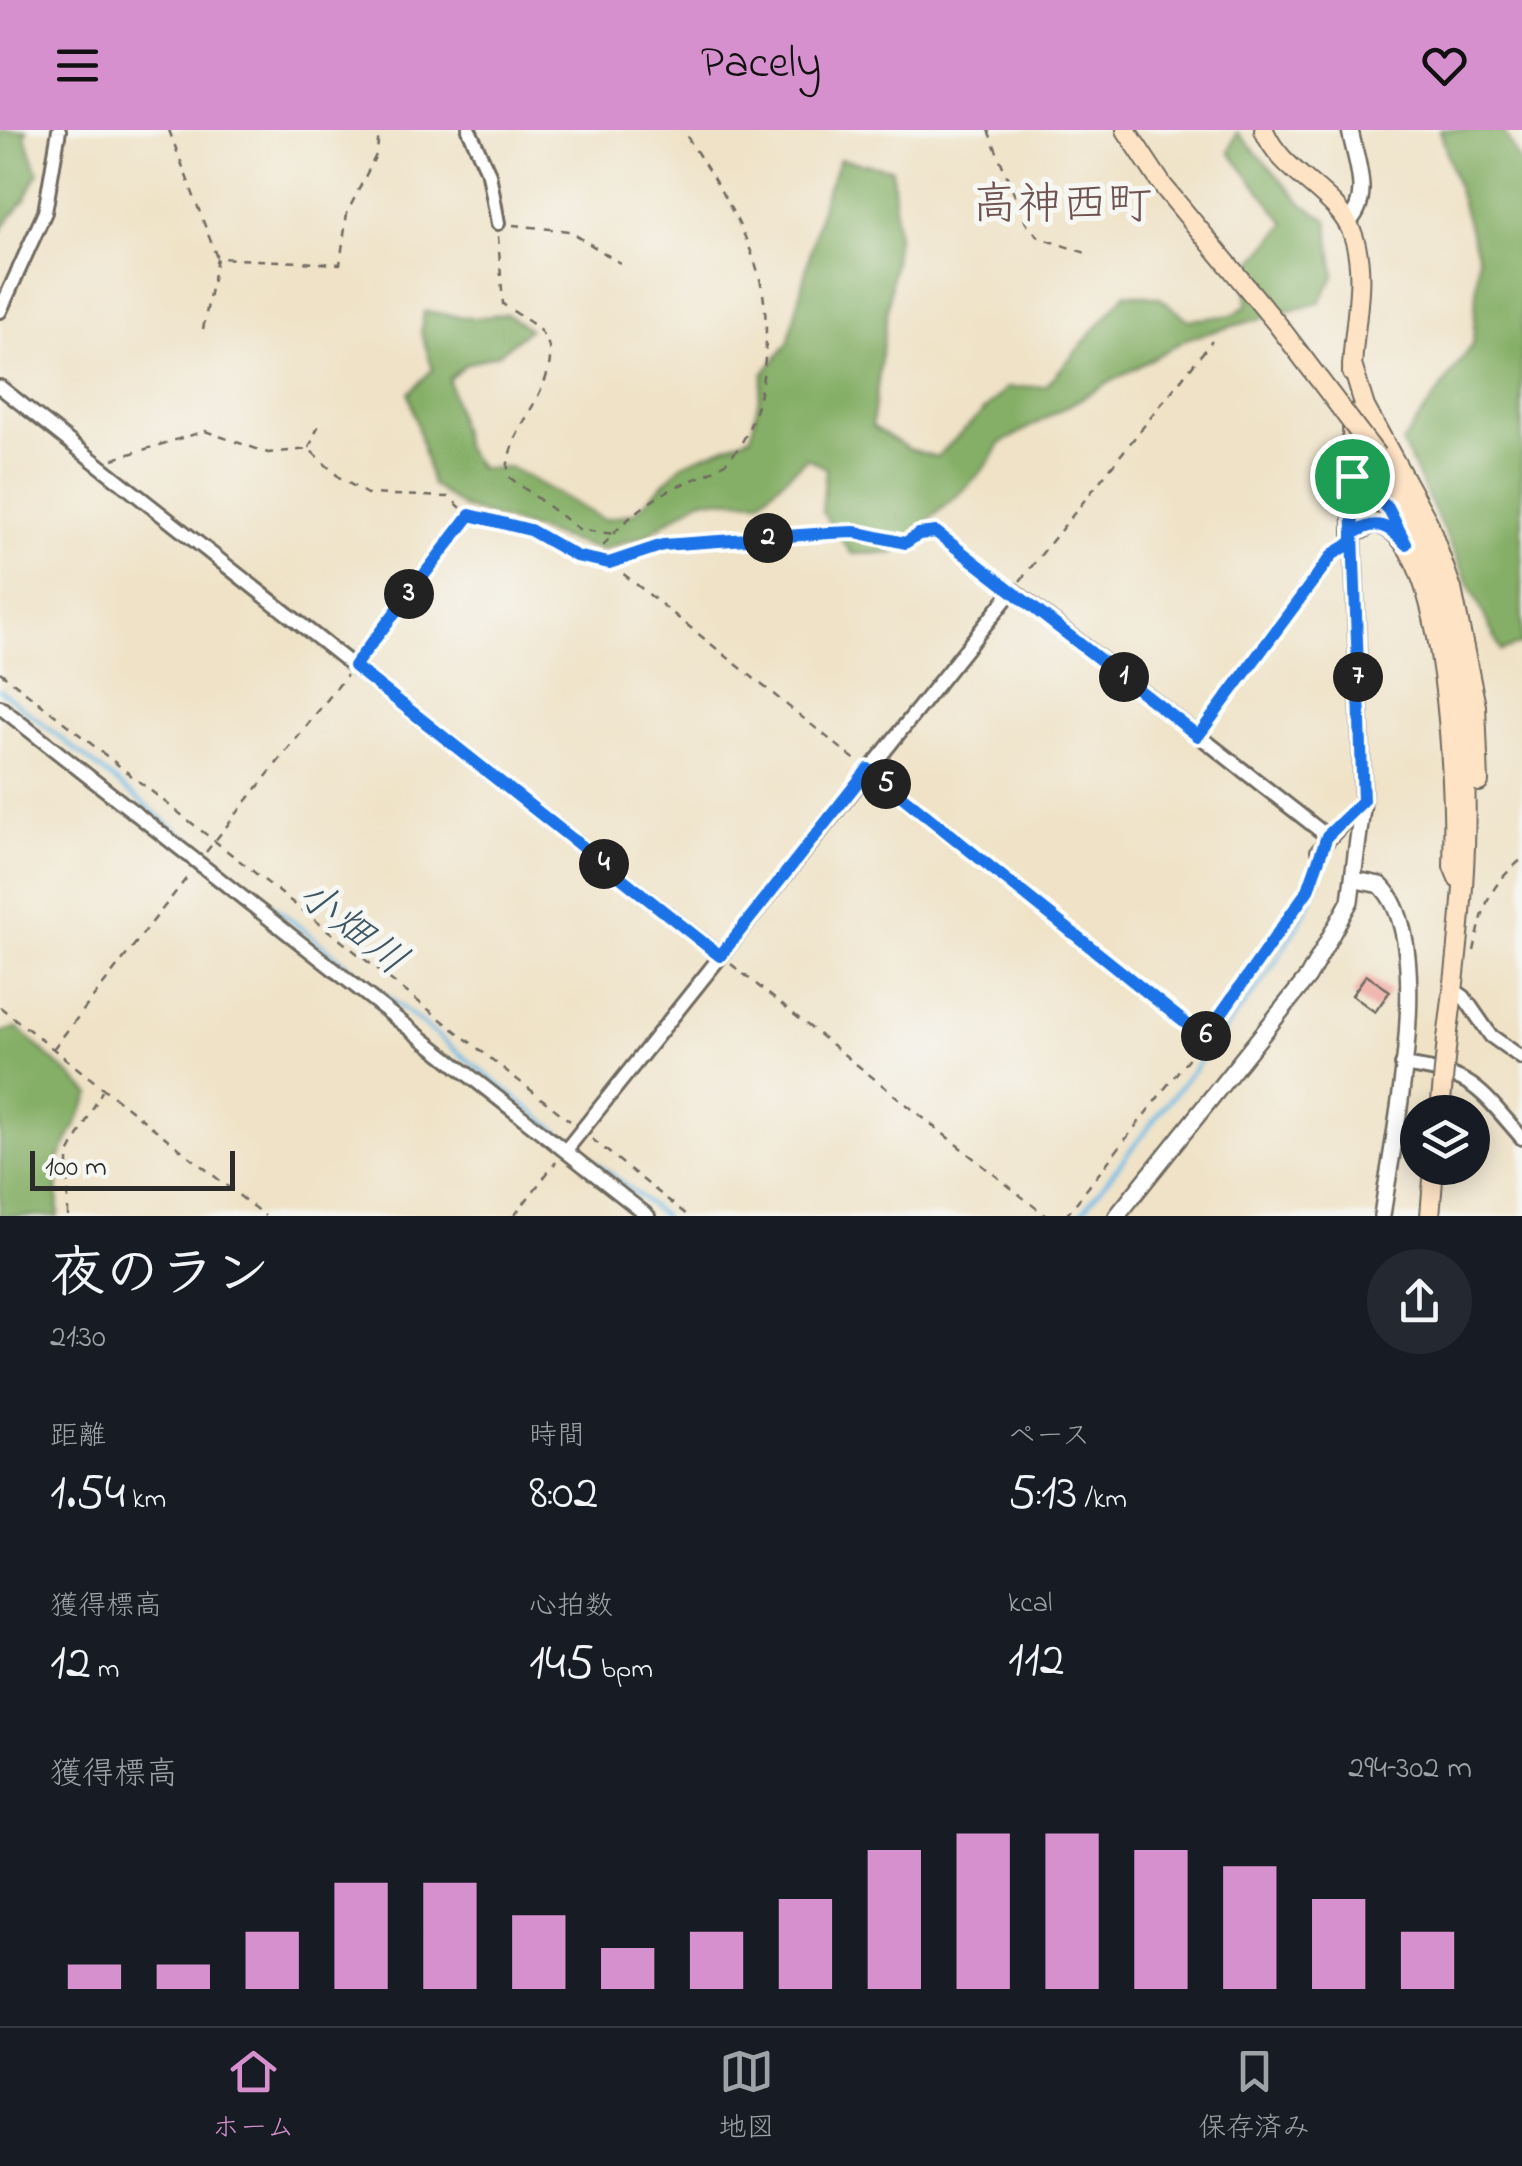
<!DOCTYPE html>
<html lang="ja">
<meta charset="utf-8">
<style>
:root{--surface:#171b24;--page:#242831;--text:#f1f3f6;--muted:#9ea1a6;--line:#363941;--accent:#d690ce}
body{margin:0;font-family:"Indie Flower","Klee One",sans-serif;background:var(--page);color:var(--text);height:100vh;display:flex;flex-direction:column;font-size:38px;white-space:nowrap}
*{box-sizing:border-box;margin:0}
p{font-size:32px;color:var(--muted)}
.icon{flex:none;width:55px;height:55px;fill:none;stroke:currentColor;stroke-width:2;stroke-linecap:round;stroke-linejoin:round}
.map{position:relative;height:1086px;overflow:hidden}
.panel{display:flex;flex-direction:column;background:var(--surface);flex:1}
.panel>*{flex:none}
.fabs{position:absolute;left:1400px;top:965px;display:grid;gap:20px}
.fabs a{display:grid;place-items:center;width:90px;height:90px;border-radius:50%;background:var(--surface);box-shadow:0 5px 25px #0003;font-size:50px}
.scale{position:absolute;left:30px;bottom:25px;width:205px;box-sizing:border-box;padding-left:10px;border:5px solid #2b2b2b;border-top:0;font-size:28px;line-height:35px;white-space:nowrap;color:#2b2b2b;-webkit-text-stroke:8px #f6f6f2;paint-order:stroke}
.pin{position:absolute;display:grid;place-items:center;width:85px;height:85px;color:#fff;margin:-42px;border:5px solid #fff;border-radius:50%;box-shadow:0 2px 10px #0007}
.km{position:absolute;width:50px;height:50px;margin:-25px;border-radius:50%;background:#222;color:#fff;font-size:28px;line-height:50px;text-align:center}
.round{display:grid;place-items:center;flex:none;width:105px;height:105px;border-radius:52px;background:var(--page)}
.overview{display:flex;align-items:center;justify-content:space-between;height:170px;padding:0 50px}
h1{font-size:55px;font-weight:600;line-height:75px}
.figures{display:grid;grid-template-columns:repeat(3,1fr);gap:15px;height:170px;padding:10px 50px}
.figures div{display:grid;align-content:center}
.figures b{font-size:50px;font-weight:600}
.figures small{font-size:28px;font-weight:400}
.figures p{font-size:28px}
.chart{height:280px;padding:20px 50px}
.chart p{display:flex;justify-content:space-between}
.chart svg{width:100%;height:180px;margin-top:10px;stroke:var(--accent);stroke-width:6}
header{display:flex;justify-content:space-between;align-items:center;height:130px;padding:0 50px;background:var(--accent);color:#111;font-size:45px;font-weight:600}
.dock{display:flex;justify-content:space-around;align-items:center;height:140px;border-top:2px solid var(--line);background:var(--surface);font-size:28px;color:var(--muted)}
.dock a{display:grid;justify-items:center;gap:5px}
.dock .current{color:var(--accent)}
.map>svg:first-child{display:block}
.forest{fill:#85af66;stroke:#586d48;stroke-width:2.5}
.lines{fill:none;stroke-linecap:round;stroke-linejoin:round}
.stream{stroke:#6bb9e5;stroke-width:4}
.building{fill:#ed9f97}
.minor-casing{stroke:#706b61;stroke-width:18}
.tertiary-casing{stroke:#706b61;stroke-width:20}
.secondary-casing{stroke:#706b61;stroke-width:22}
.path{stroke:#706b61;stroke-width:2.5;stroke-dasharray:8 8;stroke-linecap:butt}
.minor{stroke:#fff;stroke-width:12}
.tertiary{stroke:#fff;stroke-width:15}
.secondary{stroke:#fee4c5;stroke-width:18}
.secondary-bridge-casing{stroke:#706b61;stroke-width:22;stroke-linecap:butt}
.secondary-bridge{stroke:#fee4c5;stroke-width:18}
.route-casing{stroke:#fff;stroke-width:20}
.route{stroke:#1a73e8;stroke-width:12}
.labels{text-anchor:middle;dominant-baseline:central;stroke-width:10;stroke-linejoin:round;paint-order:stroke}
.water-label{font-size:42px;font-style:italic;fill:#3e5663;stroke:#f6f6f2}
.quarter-label{font-size:45px;fill:#6f5451;stroke:#f6f6f2}
</style>
<header><svg class="icon" aria-label="menu" viewBox="0 0 24 24"><path d="M4 6h16M4 12h16M4 18h16"/></svg>Pacely<svg class="icon" aria-label="heart" viewBox="0 0 24 24"><path d="M12 20l-8-8c-3-5 5-10 8-4 3-6 11-1 8 4z"/></svg></header>
<div class="map">
<svg width="1522" height="1086" viewBox="0 0 1522 1086">
<rect width="100%" height="100%" fill="#f6f6f2"/>
<filter id="ink" filterUnits="userSpaceOnUse"><feTurbulence type="fractalNoise" baseFrequency=".01" numOctaves="2"/><feDisplacementMap in="SourceGraphic" scale="20" xChannelSelector="R" yChannelSelector="G"/><feConvolveMatrix kernelMatrix="1 2 1 2 8 2 1 2 1" color-interpolation-filters="sRGB"/></filter>
<filter id="wash" filterUnits="userSpaceOnUse"><feTurbulence type="fractalNoise" baseFrequency=".0048" numOctaves="4" result="noise"/><feDisplacementMap in="SourceGraphic" scale="40" xChannelSelector="R" yChannelSelector="G"/><feGaussianBlur stdDeviation="2.25" result="paint"/><feColorMatrix in="noise" values="0 0 0 0 0 0 0 0 0 0 0 0 0 0 0 0 0 1.4 0 .05"/><feComposite in="paint" operator="in"/></filter>
<g filter="url(#wash)">
<rect width="100%" height="100%" fill="#efe2c6"/>
<path class="forest" d="M0 0H27L25 6 38 43 25 69 0 101Z
M1440 0H1503L1522 37V514L1501 521 1402 313 1473 214 1478 127Z
M1237 2 1304 75 1327 90 1335 145 1319 173 1189 208 1000 314C974 364 931 380 894 423L852 424 822 382 826 338 807 328 760 371 702 369 645 406 600 420 463 377 432 355 409 263 433 239 421 202 424 182 473 188 507 184 529 199 499 224 466 234 449 249 464 317 480 339 510 337 604 390 636 382 684 333 751 306 764 243 788 213 824 67 840 29 892 39 897 108 872 296 909 319 937 327 1007 258 1046 256 1126 163 1160 168 1189 190 1233 185 1247 175V139L1286 94 1229 22Z
M17 898 91 964 57 1032 58 1086H0V903Z"/>
<g class="lines">
<path class="stream" d="M0 560 569 1010
M576 1016 664 1086
M1079 1086 1266 847 1306 782 1325 730"/>
</g>
<g id="blocks">
<path class="building" d="M1366 845 1390 861 1375 882 1352 865Z"/>
</g>
</g>
<g filter="url(#ink)">
<use href="#blocks" fill-opacity="0" stroke="#706b61" stroke-width="2.5"/>
<g class="lines">
<g class="minor-casing">
<path id="minor" d="M469 0 489 44 498 93
M0 181 45 82 59 0
M0 257 721 826
M0 577 648 1086
M1318 721 1363 671
M1454 860 1464 867 1491 906 1522 928
M1402 935C1474 945 1475 954 1522 1008
M566 1020 1013 460 1327 706"/>
</g>
<g class="tertiary-casing">
<path id="tertiary" d="M1347 93C1373 69 1356 32 1350 0
M1356 750 1380 755C1438 810 1392 1011 1382 1086
M1117 1086 1308 847 1350 771 1363 671 1353 404"/>
</g>
<g class="secondary-casing">
<path id="secondary" d="M1126 0 1163 56 1278 195
M1264 0C1281 44 1338 62 1353 105 1368 147 1352 200 1352 243
M1352 235 1365 277 1428 392 1452 459 1476 576 1479 652
M1352 284 1353 404
M1377 326C1487 510 1474 705 1447 909
M1353 346 1388 379 1404 408
M1353 404 1373 393C1451 399 1455 677 1453 736L1458 748
M1430 1086 1434 1038"/>
</g>
<path class="path" d="M169 0 217 128 340 134 347 83 377 23 379 0
M988 0 1026 93 1040 108 1092 125
M513 95 569 101 620 133
M498 106 503 174C515 184 531 190 541 202 576 244 497 304 509 347L580 400 615 404
M203 199 217 128
M309 318 320 292
M113 329 205 301 268 323 309 319 340 348 367 364 449 367 469 385 530 400 576 426 609 433 663 415 855 402 905 413 919 404 936 402 1004 453
M596 430C604 406 643 375 666 362 683 352 705 347 721 336 768 302 774 192 758 142 743 91 711 45 683 0
M611 434 858 632
M1020 451 1212 211
M361 527 468 386
M0 542 570 991
M1205 596 1340 420
M880 649 1204 908
M206 722 347 545
M1474 821C1484 777 1486 759 1522 729
M731 834 1046 1086
M0 877 265 1086
M53 919 189 745
M592 1009 688 1086
M68 1086V1026L102 961
M514 1086 556 1032
M1066 1086 1204 908 1308 760 1315 732"/>
<use href="#minor" class="minor"/>
<use href="#tertiary" class="tertiary"/>
<use href="#secondary" class="secondary"/>
<g class="secondary-bridge-casing">
<path id="secondary-bridge" d="M1278 195 1377 326
M1440 982 1447 909"/>
</g>
<use href="#secondary-bridge" class="secondary-bridge"/>
</g>
</g>
<g class="lines" filter="url(#ink)">
<g class="route-casing">
<path id="route" d="M1352 346 1353 404V412L1333 424 1198 606 936 402 919 404 905 413 855 402 829 403 663 415 609 433 576 426 530 400 470 385 354 536 720 826 868 639 1204 908 1308 760 1327 706 1363 671 1353 404C1376 388 1388 395 1406 414L1388 378 1352 346"/>
</g>
<use href="#route" class="route"/>
</g>
<g class="labels">
<g class="water-label">
<text transform="translate(351 799) rotate(38)">小畑川</text>
</g>
<g class="quarter-label">
<text x="1062" y="77">高神西町</text>
</g>
</g>
</svg>
<div class="fabs">
<a><svg class="icon" aria-label="layers" viewBox="0 0 24 24"><path d="M12 4l9 5-9 5-9-5zM3 14l9 5 9-5"/></svg></a>
</div>
<div class="scale">100 m</div>
<div class="pin" style="left:1352px;top:346px;background:#1e9e55"><svg class="icon" aria-label="arrive" viewBox="0 0 24 24"><path d="M6 21V4h12l-3 4 3 4H6"/></svg></div>
<b class="km" style="left:1124px;top:547px">1</b>
<b class="km" style="left:768px;top:408px">2</b>
<b class="km" style="left:409px;top:464px">3</b>
<b class="km" style="left:604px;top:734px">4</b>
<b class="km" style="left:886px;top:654px">5</b>
<b class="km" style="left:1206px;top:906px">6</b>
<b class="km" style="left:1358px;top:547px">7</b>
</div>
<section class="panel">
<div class="overview"><div><h1>夜のラン</h1><p>21:30</p></div><a class="round"><svg class="icon" aria-label="share" viewBox="0 0 24 24"><path d="M12 15V3M7 8l5-5 5 5M5 13v7h14v-7"/></svg></a></div>
<div class="figures">
<div><p>距離</p><b>1.54<small> km</small></b></div>
<div><p>時間</p><b>8:02</b></div>
<div><p>ペース</p><b>5:13<small> /km</small></b></div>
</div>
<div class="figures">
<div><p>獲得標高</p><b>12<small> m</small></b></div>
<div><p>心拍数</p><b>145<small> bpm</small></b></div>
<div><p>kcal</p><b>112</b></div>
</div>
<div class="chart"><p><span>獲得標高</span>294–302 m</p>
<svg viewBox="0 0 160 44" preserveAspectRatio="none"><path d="M5 44V38M15 44V38M25 44V30M35 44V18M45 44V18M55 44V26M65 44V34M75 44V30M85 44V22M95 44V10M105 44V6M115 44V6M125 44V10M135 44V14M145 44V22M155 44V30"/></svg>
</div>
</section>
<nav class="dock">
<a class="current"><svg class="icon" aria-label="home" viewBox="0 0 24 24"><path d="M3 11l9-7 9 7M6 9v11h12V9"/></svg>ホーム</a>
<a><svg class="icon" aria-label="map" viewBox="0 0 24 24"><path d="M3 6l6-2 6 2 6-2v14l-6 2-6-2-6 2zM9 4v14M15 6v14"/></svg>地図</a>
<a><svg class="icon" aria-label="saved" viewBox="0 0 24 24"><path d="M7 4h10v16l-5-4-5 4z"/></svg>保存済み</a>
</nav>
